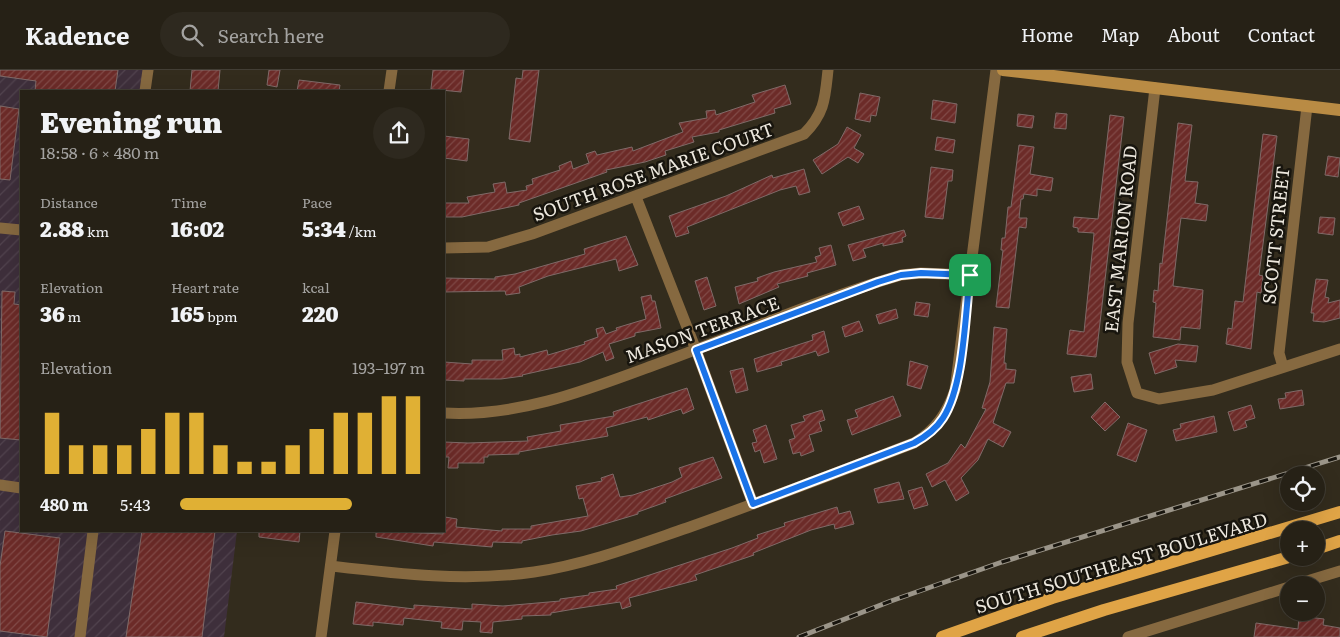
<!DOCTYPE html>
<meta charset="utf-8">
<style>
:root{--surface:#262116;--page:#2e291f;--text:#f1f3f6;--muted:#a4a3a1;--line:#423e35;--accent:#e0b034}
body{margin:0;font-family:Literata,serif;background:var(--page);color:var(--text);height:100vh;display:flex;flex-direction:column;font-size:19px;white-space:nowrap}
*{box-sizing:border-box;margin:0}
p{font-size:16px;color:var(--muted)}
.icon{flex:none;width:28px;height:28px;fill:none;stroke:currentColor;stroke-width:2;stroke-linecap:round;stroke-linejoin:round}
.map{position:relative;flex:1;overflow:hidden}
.details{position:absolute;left:20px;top:20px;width:425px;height:442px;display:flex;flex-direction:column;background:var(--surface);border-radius:0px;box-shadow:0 5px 20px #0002,0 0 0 1px var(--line)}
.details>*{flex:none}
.tools{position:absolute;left:1280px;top:396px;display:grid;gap:10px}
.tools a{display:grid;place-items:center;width:45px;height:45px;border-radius:50%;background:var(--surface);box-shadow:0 5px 20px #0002,0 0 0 1px var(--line);font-size:25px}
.pin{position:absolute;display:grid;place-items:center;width:42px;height:42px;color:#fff;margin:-21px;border-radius:10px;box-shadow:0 2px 8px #0006}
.round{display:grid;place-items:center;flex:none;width:52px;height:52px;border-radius:26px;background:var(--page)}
.headline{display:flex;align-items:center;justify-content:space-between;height:85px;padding:0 20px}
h1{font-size:28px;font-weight:800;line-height:38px}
.metrics{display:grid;grid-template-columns:repeat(3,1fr);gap:8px;height:85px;padding:5px 20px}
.metrics div{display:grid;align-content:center}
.metrics b{font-size:21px;font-weight:800}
.metrics small{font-size:14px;font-weight:400}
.metrics p{font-size:14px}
.chart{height:140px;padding:10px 20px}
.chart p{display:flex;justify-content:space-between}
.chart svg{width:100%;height:90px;margin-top:5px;stroke:var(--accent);stroke-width:6}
ul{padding:0 20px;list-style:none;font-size:16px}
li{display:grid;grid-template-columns:80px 60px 1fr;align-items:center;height:38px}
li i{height:12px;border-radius:6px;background:var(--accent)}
header{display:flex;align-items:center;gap:30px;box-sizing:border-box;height:70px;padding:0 25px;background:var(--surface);border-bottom:1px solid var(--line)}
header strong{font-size:24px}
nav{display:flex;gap:28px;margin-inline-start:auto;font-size:18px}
.search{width:350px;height:45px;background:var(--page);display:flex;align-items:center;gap:12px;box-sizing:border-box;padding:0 18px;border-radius:28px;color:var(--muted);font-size:19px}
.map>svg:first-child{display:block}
.industrial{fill:url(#industrial-furrows)}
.building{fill:url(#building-hatch);stroke:#7f6a68}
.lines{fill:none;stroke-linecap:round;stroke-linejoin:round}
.street{stroke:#866940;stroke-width:11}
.secondary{stroke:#b98b44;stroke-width:12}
.primary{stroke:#e0a446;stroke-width:12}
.rail-casing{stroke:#9b9589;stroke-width:5}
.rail{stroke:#18150e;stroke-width:3;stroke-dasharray:9;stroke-linecap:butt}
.route-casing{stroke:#fff;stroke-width:10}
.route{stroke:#1a73e8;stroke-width:6}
.labels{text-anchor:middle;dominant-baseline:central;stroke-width:5;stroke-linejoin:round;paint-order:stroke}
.street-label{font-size:18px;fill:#ede8de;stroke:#18150e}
</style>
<header>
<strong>Kadence</strong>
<div class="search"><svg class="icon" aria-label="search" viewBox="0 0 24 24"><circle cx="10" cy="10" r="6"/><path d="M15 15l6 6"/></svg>Search here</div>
<nav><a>Home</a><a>Map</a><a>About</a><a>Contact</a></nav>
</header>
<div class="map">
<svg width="1340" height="567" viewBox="0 0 1340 567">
<defs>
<pattern id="industrial-furrows" width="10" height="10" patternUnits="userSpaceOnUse" patternTransform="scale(1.25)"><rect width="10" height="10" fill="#3e2f3b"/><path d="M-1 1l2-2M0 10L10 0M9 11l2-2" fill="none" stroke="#51434e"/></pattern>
<pattern id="building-hatch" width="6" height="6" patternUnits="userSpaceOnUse" patternTransform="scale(1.25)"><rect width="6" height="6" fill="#6c2b28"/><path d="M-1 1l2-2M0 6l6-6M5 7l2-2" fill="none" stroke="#814a47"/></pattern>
</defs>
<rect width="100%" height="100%" fill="#332c1d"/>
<path class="industrial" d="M0 0H148L146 21H21V461H237L224 567H0Z"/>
<path class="building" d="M0 0H118L115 21H35L36 11 0 6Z
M192 0H220L218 21H190Z
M269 0H280L277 17 267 15Z
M433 0H464L461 22 431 19Z
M523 0H539L530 72 509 69 516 8 522 9Z
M299 10 340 15 339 21H297Z
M785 15 791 34 774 39 775 43 719 60V62L692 67 694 72 665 81 666 85 645 92 606 100 607 102 519 133V135L462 147H444V133H469L467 127 495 122 493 114 505 112 507 123 527 120 526 116 533 114 532 109 560 100 559 96 571 91 573 99 589 93 586 84 595 81 597 85 632 77 633 81 683 62 679 53 707 48 706 41 715 40 716 45 755 32 752 25Z
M860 23 880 27 876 46 871 45 870 52 855 49Z
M933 30 957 34 955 53 931 49Z
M0 36 19 39 10 110 0 109Z
M1056 43 1067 44 1066 59 1054 58Z
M1018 44 1034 46 1032 58 1017 56Z
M1110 45 1124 47 1096 287 1067 284 1070 260 1084 262 1093 174 1094 163 1078 162V158L1073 157 1074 147 1098 149Z
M1178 53 1192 55 1185 111 1198 112 1195 133 1208 135 1206 151 1181 148 1180 155 1173 216 1203 220 1200 259 1181 257 1180 270 1153 267 1156 233 1153 232 1154 220 1158 221 1160 193 1162 194Z
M847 57 861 65 854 78 864 84 858 93 848 87 822 104 813 90 838 74Z
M1263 64 1277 66 1259 205 1263 206 1261 223 1257 222 1251 279 1226 274 1228 258 1232 259 1235 231 1243 232Z
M444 66 469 69 467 91 444 88Z
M937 67 955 70 953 83 935 80Z
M1019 75 1034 77 1030 104 1053 108 1051 121 1037 119V126L1024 124 1023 129H1021L1019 148H1027L1026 158 1019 157 1009 238 996 237 1003 180H1001L1002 168H1005L1008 137H1011Z
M1328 86 1340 88 1338 107 1325 105Z
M931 97 953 100 952 111H948L943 149 925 147Z
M804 99 810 122 799 125 796 116 780 120 687 157 689 163 676 167 669 146 726 126 772 105 773 108Z
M859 136 864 149 843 156 838 143Z
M1320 147 1335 148 1333 165 1318 163Z
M904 160 906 166 902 168 903 172 883 176V173L863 179 866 187 853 191 848 175Z
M626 166 638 195 619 201 616 189 548 206 519 217 520 223 506 225 505 221 444 222V208L495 209V207L515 204 585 184 584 179Z
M831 175 836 195 807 203 808 206 777 214 779 217 739 234 735 217 758 211 757 208 774 202 817 192 815 187 821 185 819 178Z
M707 207 716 236 704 240 695 211Z
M1316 209 1328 210 1325 227 1329 228 1328 233 1340 230V248L1324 252 1313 251 1314 243H1311Z
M2 221 15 222 14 234 21 235V370L0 368Z
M651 225 652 231H655L661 258 635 263V266L609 274 614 288 606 291 603 282 580 292 522 305 523 306 501 309H464V311L444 310V292L472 294V290H503L502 280 514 278 515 285 520 284V287L547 280 548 285 585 274 584 272 598 267 596 259 603 257 606 264 617 260 616 258 646 249 641 227Z
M916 232 930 234 928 247 914 245Z
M896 239 898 248 879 254 876 245Z
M859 251 863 261 845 267 842 257Z
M994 257 1007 259 1004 293H1006V299L1016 300 1014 313H1006L993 353 1011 362 1003 377 988 369 978 390 961 408 969 423 956 431 945 410 932 417 926 404 948 393 961 374 965 378 986 339 982 338 990 312Z
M824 261 829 282 818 286 816 281 781 292 782 295 757 302 754 289 813 270 812 265Z
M1178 274 1198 276 1196 292 1175 290 1177 297 1155 304 1149 283Z
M910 291 928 296 921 319 907 315Z
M743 298 748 320 736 323 730 301Z
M1091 304 1093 319 1074 322 1071 307Z
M687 318 694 339 683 344 681 339 648 350 647 347 606 358 608 366 519 382V384L488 385V387H484V393H458V398H448L449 387H444V372L468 373 528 371 527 367 561 361 560 355 614 346 613 342Z
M1302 320 1304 335 1280 339 1278 329 1286 328 1285 323Z
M893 326 901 346 852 365 847 350 858 347 855 340Z
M1105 332 1120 347 1105 361 1091 347Z
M1251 335 1255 348 1245 351 1247 357 1234 361 1228 342Z
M822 340 825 350 819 352 822 361 809 365 814 381 801 386 800 382 793 384 789 370 795 368 791 355 805 351 803 346Z
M1214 346 1217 362 1176 371 1173 360 1181 358 1180 354Z
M1128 353 1147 360 1136 392 1117 385Z
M766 355 777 389 764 393 760 380 755 382 752 373 757 372 753 360Z
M713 387 722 408 665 429 666 432 638 442V444L581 461 552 465 522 471V473L493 472 492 477 434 472 433 476 376 467V461L443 464 445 447 457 449 456 457 502 461V459H531V456L588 446 583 428 579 429 576 416 602 411 601 408 613 404 620 427 633 425 672 412 682 407 679 398Z
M899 412 904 429 878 433 874 419Z
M922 417 928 435 914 439 908 421Z
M837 437 839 444 850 441 854 454 835 459 834 454 811 460 753 483 754 485 695 505 697 510 629 528 631 536 622 539 620 532 580 538 551 543V545L522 546V549L493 552 492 563 480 562 481 552 463 551 462 560 441 558 442 552 404 548 403 555 373 552V556L353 554 356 532 414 539V535L472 539V534L503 536 560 531V529L589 525V523L617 519 616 516 732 478 758 468 757 465 785 456 784 453Z
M5 461 60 468 47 567 0 561V496Z
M142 461H215L202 567H126Z
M259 461H300L299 472 259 467Z
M1299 546 1324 549 1323 555 1340 558V567H1254L1256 553 1298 559Z"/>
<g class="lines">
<path class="street" d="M1155 18 1128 253 1127 292 1137 323 1159 329 1213 320 1340 279
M145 21 148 0
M389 21 392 0
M636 127 696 280 753 434
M0 158 21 160
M444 178 488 177 532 164 804 64C825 43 825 28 828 0
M1283 297 1279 283 1307 36
M444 343C516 347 582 322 649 297 733 267 816 230 901 205L921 203 970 205
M0 415 21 418
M331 496C399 504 466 512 534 502 587 494 637 475 687 458 763 431 838 402 914 373 936 360 947 343 955 320L996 0
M1294 515 1340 501
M80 567 93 461
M321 567 335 461
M1128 567 1289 517"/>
<path class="secondary" d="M1003 0 1340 40"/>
<path class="primary" d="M1316 479 1340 471
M942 567 1052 528 1340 442
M1022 567 1104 540 1289 487"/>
<g class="rail-casing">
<path id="rail" d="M799 567 891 531 1002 492 1340 387"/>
</g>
<use href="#rail" class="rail"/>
</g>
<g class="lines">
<g class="route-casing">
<path id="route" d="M921 203 970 205C965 245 964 316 943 348 936 359 925 367 914 373L753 434 696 280 878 212 901 205Z"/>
</g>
<use href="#route" class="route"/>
</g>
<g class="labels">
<g class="street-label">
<text transform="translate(653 101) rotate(-20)">SOUTH ROSE MARIE COURT</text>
<text transform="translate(1275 165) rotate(-84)">SCOTT STREET</text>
<text transform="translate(1120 169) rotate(-84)">EAST MARION ROAD</text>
<text transform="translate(702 259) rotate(-20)">MASON TERRACE</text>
<text transform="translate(1121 492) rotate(-17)">SOUTH SOUTHEAST BOULEVARD</text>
</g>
</g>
</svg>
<div class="tools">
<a><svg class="icon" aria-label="locate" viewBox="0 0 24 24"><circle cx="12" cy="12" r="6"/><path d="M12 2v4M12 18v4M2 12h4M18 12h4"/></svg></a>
<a>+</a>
<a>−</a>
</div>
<div class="pin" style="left:970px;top:205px;background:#1e9e55"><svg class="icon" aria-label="arrive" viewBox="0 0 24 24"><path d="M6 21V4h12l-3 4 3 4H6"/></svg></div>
<section class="details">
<div class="headline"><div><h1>Evening run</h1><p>18:58 · 6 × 480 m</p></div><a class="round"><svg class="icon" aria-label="share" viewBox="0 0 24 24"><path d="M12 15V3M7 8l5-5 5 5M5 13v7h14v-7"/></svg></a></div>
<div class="metrics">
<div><p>Distance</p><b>2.88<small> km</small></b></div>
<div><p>Time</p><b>16:02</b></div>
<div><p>Pace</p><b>5:34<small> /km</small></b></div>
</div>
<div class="metrics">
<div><p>Elevation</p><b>36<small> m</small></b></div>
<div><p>Heart rate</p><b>165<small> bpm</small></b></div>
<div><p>kcal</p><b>220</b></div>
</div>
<div class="chart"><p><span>Elevation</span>193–197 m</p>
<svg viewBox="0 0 160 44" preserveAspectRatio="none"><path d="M5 44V14M15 44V30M25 44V30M35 44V30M45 44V22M55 44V14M65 44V14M75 44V30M85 44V38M95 44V38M105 44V30M115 44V22M125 44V14M135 44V14M145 44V6M155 44V6"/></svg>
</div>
<ul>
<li><b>480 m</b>5:43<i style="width:70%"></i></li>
</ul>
</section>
</div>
